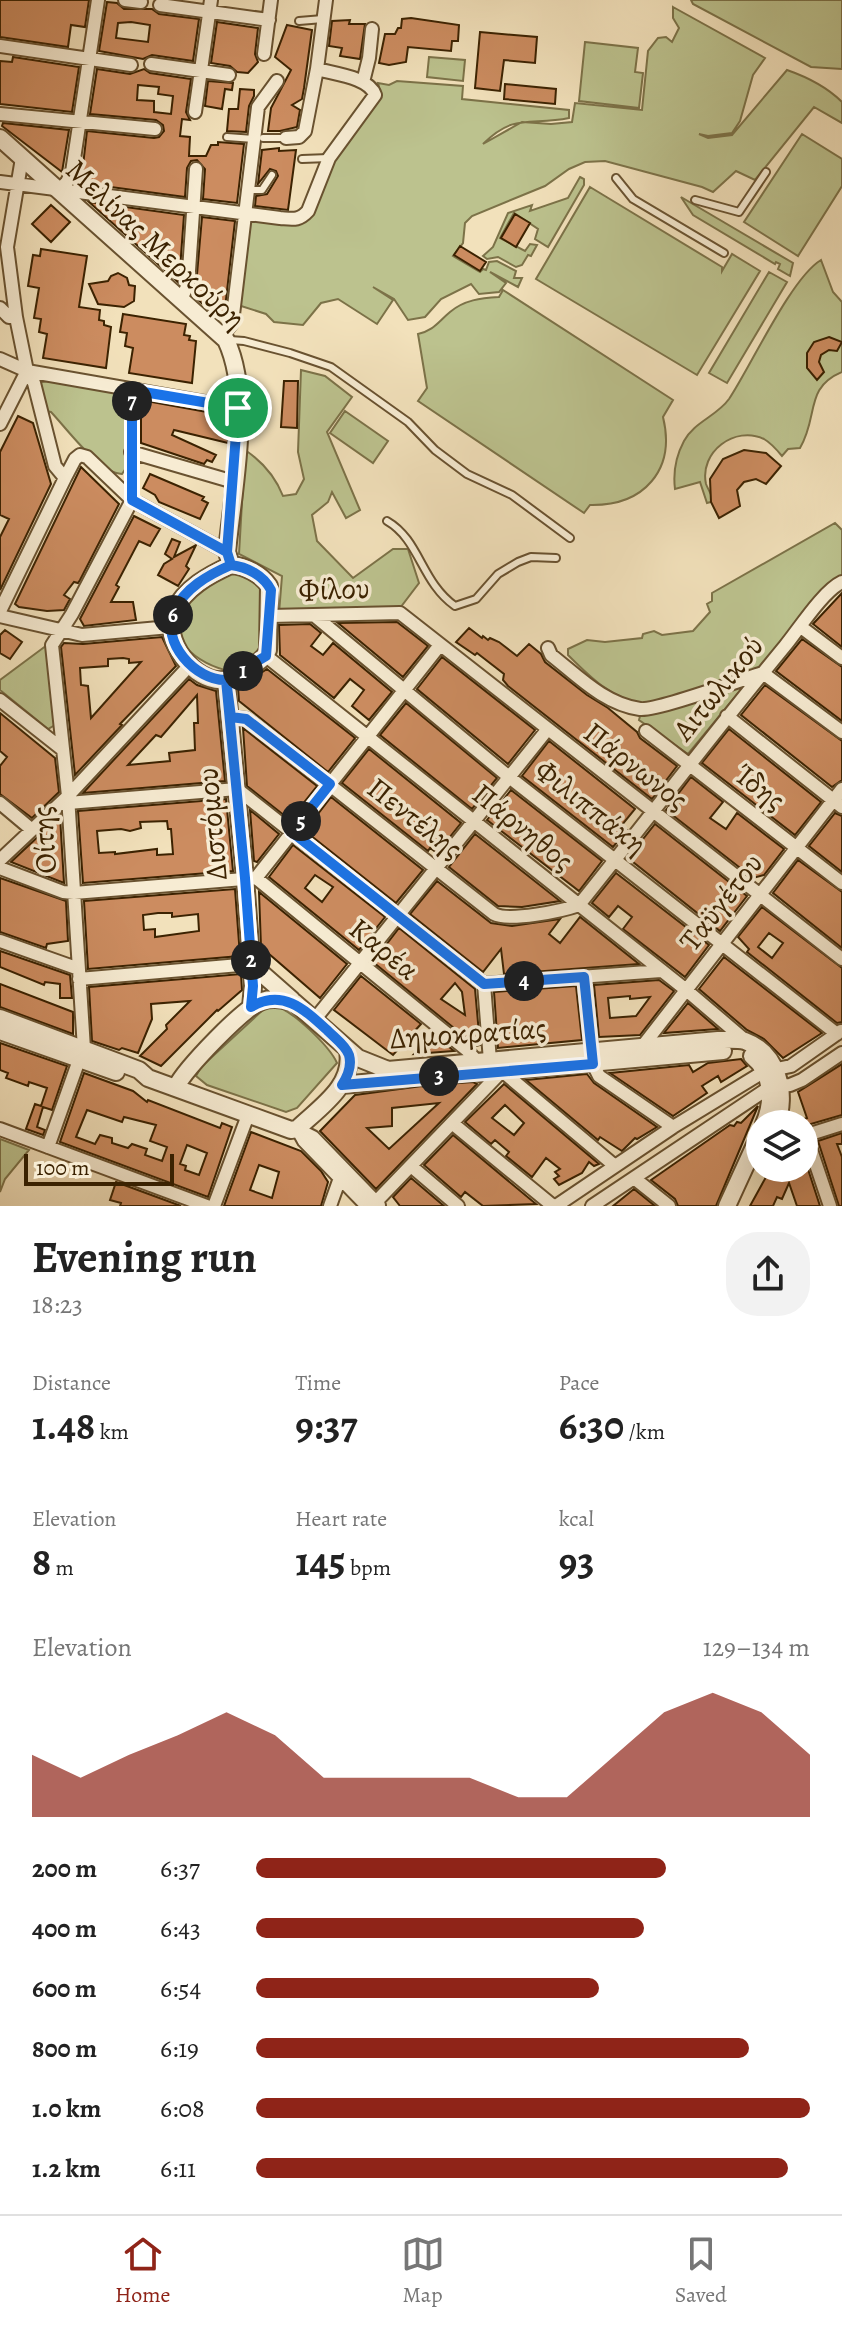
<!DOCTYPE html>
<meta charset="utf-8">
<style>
:root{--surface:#fff;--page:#f2f2f2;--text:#222;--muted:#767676;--line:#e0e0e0;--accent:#8f2418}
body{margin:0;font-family:Alegreya,serif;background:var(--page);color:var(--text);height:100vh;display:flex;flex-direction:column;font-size:30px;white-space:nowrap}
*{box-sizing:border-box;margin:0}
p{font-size:26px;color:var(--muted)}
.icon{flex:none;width:44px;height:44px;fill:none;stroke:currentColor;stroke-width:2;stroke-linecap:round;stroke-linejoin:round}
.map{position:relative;height:1206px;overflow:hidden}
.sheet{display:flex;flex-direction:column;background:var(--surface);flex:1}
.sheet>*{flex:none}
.fabs{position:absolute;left:746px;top:1110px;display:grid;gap:16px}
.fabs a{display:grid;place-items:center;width:72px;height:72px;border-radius:50%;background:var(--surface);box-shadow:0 8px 32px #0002;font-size:40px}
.scale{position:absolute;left:24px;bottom:20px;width:150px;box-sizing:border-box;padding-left:8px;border:4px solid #3b2201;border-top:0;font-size:22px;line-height:28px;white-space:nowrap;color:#3b2201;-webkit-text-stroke:6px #f7ecd3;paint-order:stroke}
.pin{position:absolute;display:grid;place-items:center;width:68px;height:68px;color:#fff;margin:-34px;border:4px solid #fff;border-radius:50%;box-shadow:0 2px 8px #0007}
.km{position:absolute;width:40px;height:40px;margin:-20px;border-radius:50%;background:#222;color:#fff;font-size:22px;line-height:40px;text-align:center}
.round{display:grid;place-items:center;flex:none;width:84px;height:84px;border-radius:32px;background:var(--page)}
.summary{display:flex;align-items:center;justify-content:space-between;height:136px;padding:0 32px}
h1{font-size:44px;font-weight:700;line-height:60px}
.figures{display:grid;grid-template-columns:repeat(3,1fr);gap:12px;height:136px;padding:8px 32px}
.figures div{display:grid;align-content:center}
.figures b{font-size:40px;font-weight:700}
.figures small{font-size:22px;font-weight:400}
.figures p{font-size:22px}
.chart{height:224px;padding:16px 32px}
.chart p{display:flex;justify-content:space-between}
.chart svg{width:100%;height:144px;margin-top:8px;fill:var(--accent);opacity:.7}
ul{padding:0 32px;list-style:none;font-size:26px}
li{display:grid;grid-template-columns:128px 96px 1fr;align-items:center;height:60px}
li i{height:20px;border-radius:10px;background:var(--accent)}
.dock{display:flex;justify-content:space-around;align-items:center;height:112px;border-top:2px solid var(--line);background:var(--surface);font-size:22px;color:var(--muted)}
.dock a{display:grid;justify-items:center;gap:4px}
.dock .active{color:var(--accent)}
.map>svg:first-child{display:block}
.green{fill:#bcc28e;stroke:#7c7248;stroke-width:2}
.building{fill:#cc8c60;stroke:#3b2201;stroke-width:2;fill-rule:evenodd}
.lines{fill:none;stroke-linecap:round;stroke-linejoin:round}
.service-casing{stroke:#695230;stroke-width:10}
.minor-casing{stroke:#695230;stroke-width:16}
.tertiary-casing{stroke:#695230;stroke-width:20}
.service{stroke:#f7ecd3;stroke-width:6}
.minor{stroke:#f7ecd3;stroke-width:12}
.tertiary{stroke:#f7ecd3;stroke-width:16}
.route-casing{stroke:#fff;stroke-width:16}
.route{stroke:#1a73e8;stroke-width:10}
.labels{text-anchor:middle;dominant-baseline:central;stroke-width:7;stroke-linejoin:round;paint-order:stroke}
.street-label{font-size:30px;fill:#3b2201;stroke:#f7ecd3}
</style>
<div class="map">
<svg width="842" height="1206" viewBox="0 0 842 1206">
<rect width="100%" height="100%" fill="#f2e1bb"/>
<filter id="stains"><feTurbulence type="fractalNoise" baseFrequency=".0025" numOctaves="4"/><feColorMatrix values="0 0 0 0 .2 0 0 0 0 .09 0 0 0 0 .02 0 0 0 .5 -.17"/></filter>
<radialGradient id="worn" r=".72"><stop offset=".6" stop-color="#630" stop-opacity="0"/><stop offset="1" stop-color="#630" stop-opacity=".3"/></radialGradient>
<path class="green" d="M691 0H842V69L811 67 693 4Z
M673 7 765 58 753 75 740 121 732 133 708 136 699 134 708 138 732 135 787 70C807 77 827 87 842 102V123L814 107 755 180 736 171 713 192 702 187 605 161 585 162 569 169 545 186 472 216 465 223 463 243 453 256 480 272 483 269 486 270 489 262 497 261 516 271 514 278H522L518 287 490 272 506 283 499 292 479 294 471 284 441 299 425 317 408 320 394 299 373 287 393 300 377 324 338 299 321 303 303 325 274 322 266 314 238 305 248 218 298 224 332 159 381 95 378 83 389 85 397 81 463 86 462 99 569 110V118C531 126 515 112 483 144L522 122 551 124 572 122 575 103 642 110 648 51 658 38 666 37 672 42 679 28 673 18Z
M585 42 638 48 635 72 643 73 639 108 579 101Z
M429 57 465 60 463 81 427 77Z
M802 134 842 159V186L798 256 744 222Z
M580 177 584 179V185L548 247 535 239 538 229 514 213 500 238 525 251 530 244 537 245 531 256 528 255 522 265 516 267 498 257 487 259 483 256 493 247 508 213 532 205 530 211 568 198Z
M590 187 722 267V271L732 254 760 271 697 375 536 279Z
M681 197 793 263 790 276 778 269 780 264 776 262 775 264 693 215Z
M821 260 833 292 842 302V372C804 388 819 416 800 448L788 449 782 456C777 450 771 443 764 439 735 425 699 452 706 484 708 489 712 496 714 501L707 503 700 482 675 489C673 473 676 456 684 441 694 422 717 416 729 399 751 366 791 278 821 260Z
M769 272 787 282 727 383 709 373Z
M503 290 673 400 663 417C676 470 644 506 590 505L584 513 418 401 427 388 418 334C434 330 437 323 450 312 464 300 481 298 499 297Z
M301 370 325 376 352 397 327 432 360 510 346 518 332 492 328 502 312 515 317 541 353 578 393 549H408L419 583 400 608 279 613 282 576 239 554 245 450C263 462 275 476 283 496L296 494 304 479 298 452Z
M48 381 127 393 126 468 122 474C99 473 68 430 51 412L45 411 37 383Z
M345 411 388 441 373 463 330 433Z
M835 523 842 530V575L807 610 688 754 639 720 643 705C608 695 593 680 568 655V649L587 640 605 642 642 638 643 634 654 631 662 635 693 631 710 612 707 604 712 601V593Z
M232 569 261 580 266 636 259 655 230 671C198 665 160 637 186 602 196 589 218 579 232 569Z
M47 645 55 725 48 729 0 690V680Z
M273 1006C290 1007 330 1047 337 1063L297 1108 286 1112 207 1085 196 1076 201 1067 265 1008Z
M0 1139 29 1150 5 1179 0 1192Z"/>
<path class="building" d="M0 0H89L85 27 71 25 68 47 0 37Z
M107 2 117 3 124 9H152L159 14 199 19 193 61 152 55 143 59 99 51ZM131 22 150 25 148 42 116 38 118 23Z
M411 18 459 25 458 41H452L451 51 408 47 406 62 389 65 379 63 385 34H395L398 28H401L402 19Z
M350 20 349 24H365L360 59 340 56 342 48 329 46 332 21Z
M217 22 258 28 255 54 258 62 248 73 237 72 230 66 211 63Z
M287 25 312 30 304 88 302 99 292 105 300 110 297 127 280 131H268L271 108 291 70 275 57Z
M480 32 537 37 535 63 504 60 500 91 475 88Z
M13 57 79 67 72 112 0 104V61L12 62Z
M97 69 130 74 144 69 150 73 191 79 186 112 190 120 182 119 180 136 190 137 189 156H206L211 145H218V142L244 144 237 203 203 199 205 169 197 160 191 161 187 168 185 197 81 183 87 131 154 138 159 137 164 131 163 125 156 120 90 114ZM138 85 159 87 158 94 173 96 171 114 154 112V101L137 100Z
M208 81 233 83 232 90 225 89 222 109 205 106Z
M505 84 556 89 555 104 504 99Z
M240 89 254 90V96L249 106 246 132 227 131 229 109H238Z
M3 123 69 130 62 172 2 126Z
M279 148V151L296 150 288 210 255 206 256 196 267 194 278 176 276 171 270 169 258 184 262 150Z
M89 202 184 215 179 283Z
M51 205 70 222 51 242 32 224Z
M515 214 530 223 516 247 501 238Z
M202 217 235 221 224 317 216 316 195 297Z
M460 246 486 262 480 271 454 255Z
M41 249 87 256 79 307 100 310 99 320 104 321V325L111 327 106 368 43 358 47 334 39 332 41 319 34 318 39 288 28 286 33 255 40 256Z
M118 273 127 278 129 285 135 286 134 301 124 307 98 304 89 284 108 281 111 276Z
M123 314 186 324 184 335 190 336 189 340 196 341 192 383 129 373 133 348 125 346 127 333 120 332Z
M829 337 842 342 837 351 829 350 821 355 819 362 824 372 817 380 807 368V353L814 342Z
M284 381H298L297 428 281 427Z
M141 400 229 416 228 443 174 430 172 435 216 455 212 462 207 460 204 464 141 443Z
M18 416 33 423 51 484 0 590V537L9 519 0 515V452Z
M744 450 766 453 781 466 766 484 756 479 744 482 737 490 740 506 719 518 711 502 710 479 723 459Z
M81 467 119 504 80 580 78 583 74 582 64 595 70 599 64 610 47 611 19 607 15 604Z
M150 474 204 497 202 500 208 503 200 519 159 502 155 495 143 488Z
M134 516 160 529 150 546 139 541 116 585 119 587 111 602H133L136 620 84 626 80 619Z
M172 539 180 542 174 557 196 545 186 566 189 569 178 586 158 575 164 564 172 559 165 554Z
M842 593V647L813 624Z
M397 622 428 646 403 677 338 623Z
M310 624 321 633 311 646 323 655 333 643 392 692 369 720 352 706 364 690 350 679 334 698 280 655 279 625Z
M469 628 482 638 483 636 488 640 490 638 499 642 517 656 529 644 541 654 545 662 587 695 608 708 637 732 640 738 677 766 652 799 508 686 503 680 504 674 477 653 475 655 456 642Z
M5 630 22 642 10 659 0 653V635Z
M162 637 176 666 120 724 122 725 75 775 61 647 64 643 83 644ZM123 658 129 659V663L141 662 91 718 88 686 81 685 80 668 108 666V659Z
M802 639 842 667V721L776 671Z
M442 657 535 730 508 764 417 689Z
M267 669 355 738 328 772 239 701 238 688Z
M189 679 197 685 216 691 225 781 83 793ZM197 695 198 723H194L195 750 169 753 170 761 128 765 156 735 161 737Z
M765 685 842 741V780L832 787 741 715Z
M406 703 497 778 472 809 380 735Z
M0 713 55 758 59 792 32 818 0 794V766L7 757 0 751Z
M243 728 317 786 290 820 247 786Z
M729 729 821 802 795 835 702 763Z
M549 741 635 809 621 826 627 830 613 847 522 776Z
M369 749 461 823 437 853 430 848 428 851 342 783Z
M691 777 723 802 710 818 726 829 737 813 784 849 764 875 753 878 666 810Z
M511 790 602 861 579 891 487 820Z
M331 797 423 870 396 903 305 831Z
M226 799 233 871 83 883 78 811ZM167 821 168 829H171L173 854 157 855V849L115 854V852L99 853 97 831 121 829 130 831 141 828 140 822Z
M250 810 279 834 257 862 254 861Z
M835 813 842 816V872L809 846Z
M60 816 64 883 11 862Z
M655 824 747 896 720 931 628 858Z
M475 834 560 901 522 907 498 906 449 867Z
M293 845 385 917 359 950 269 877ZM315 875 333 887 322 902 305 888Z
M798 860 842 892V948L773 893Z
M616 873 709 945 685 977 623 929 632 917 618 906 609 917 592 903Z
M0 878 66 901 68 941 47 944 46 948 0 932Z
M437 881 491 923 512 926 560 919 549 934 560 943 580 917 639 964 504 974 501 949 483 972 410 914Z
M235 889 240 956 88 969 84 901ZM158 913H172V917L198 914 199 931 155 937V929L144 930 143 915Z
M259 892 347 964 320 998 261 947Z
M762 907 842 968V1022L837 1023 747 952 749 949 738 937ZM769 933 783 943 772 958 758 947Z
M399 928 475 989 480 1045 476 1046 373 962ZM455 983 462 992 465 1015 441 999Z
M0 951 70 975 72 998H60V984L45 982 44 985 0 967Z
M724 957 822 1033 783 1058 764 1039 747 1030 699 989Z
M241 974 242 990 218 1011 217 1010 161 1066 140 1056 167 1029 166 1025 190 1001 151 1004 152 1019 138 1053 122 1048 119 1050 92 1041 89 987Z
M361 976 421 1024 393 1055 334 1010Z
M659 980 674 991 640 1035 599 1037 594 985ZM630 996V999L650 997 636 1016 610 1018 608 998Z
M0 984 73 1012V1034L0 1007Z
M576 986 582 1040 498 1048 494 992Z
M688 1003 718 1029 664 1033Z
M433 1034 454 1051 414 1054Z
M0 1043 67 1066 52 1110 43 1107 37 1127 45 1130 43 1135 26 1129 35 1104 41 1106 47 1088 29 1082 28 1086 6 1078 8 1073 0 1070Z
M741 1059 747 1066 721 1082 718 1076 702 1086 707 1093 673 1116 610 1073 689 1065 693 1072 708 1063Z
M842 1064V1115L804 1126V1119L807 1118 798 1092Z
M84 1073 133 1091 147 1102 148 1100 220 1128 222 1123 232 1127 208 1197 60 1142ZM87 1110 122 1122 124 1117 156 1125 150 1141 167 1147 162 1161 145 1155 147 1149 132 1144 128 1148 112 1143V1138L100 1135 95 1144 76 1137ZM187 1145 207 1153 199 1175 185 1170 186 1166 180 1164Z
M587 1074 594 1083 657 1127 637 1139 635 1138 622 1151 600 1137 598 1140 526 1080Z
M473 1082 477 1084 376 1189 320 1131 355 1095 422 1086 433 1090V1085ZM439 1103 389 1149 367 1128 392 1126V1108Z
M504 1084 599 1164 594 1166 589 1162 582 1173 559 1185 554 1179 559 1176 555 1172 560 1169 546 1158 532 1177 506 1156 509 1152 495 1140 491 1144 465 1122ZM505 1105 524 1123 514 1135 492 1118Z
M758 1106 716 1206H678L675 1199 651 1180 730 1125 734 1126 737 1122 741 1123Z
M251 1132 301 1151 321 1171 328 1182 321 1206H224ZM259 1165 279 1172 272 1198 250 1190Z
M842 1133V1144H837L842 1157V1206H839L818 1141Z
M453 1135 536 1204 483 1206 465 1192 461 1197 424 1165Z
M804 1157 820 1206H797L789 1183 782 1199 777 1197 773 1206H750L771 1168H804Z
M411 1178 444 1206H400L393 1197Z
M116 1182 181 1206H120L121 1203 110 1200Z
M634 1189 655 1206H613Z"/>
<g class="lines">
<g class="service-casing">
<path id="service" d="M299 21 323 19
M227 137 254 139
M263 138H286
M302 159 329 158
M616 178 633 199 724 253
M249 190H262L272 175
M695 200 739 212 766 172
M230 340 244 341 290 353 331 367 408 422 435 450 467 474 512 495 570 538
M387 521C420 540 421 582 455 606L476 599 498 574 518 562 531 557 556 558"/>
</g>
<g class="minor-casing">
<path id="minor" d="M125 0 141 2
M160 5 269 20
M0 46 131 65
M264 54 271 0
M151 64 229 75
M363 82 369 58 372 29
M195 112 211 0
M0 114 155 129
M286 138 299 137 305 131 317 69
M0 182 280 218C293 219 299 221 308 211L329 158 375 95C369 77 334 74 317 69L326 0
M59 190 67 182 72 172 98 0
M181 299 188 285 196 169
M0 308 9 317H16
M222 336 232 323 258 107 277 81
M0 359 27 371 238 408
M27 371 34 383 55 466 65 478
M0 424 27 371 16 317 7 247 22 158
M131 452 234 482
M0 611 65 478 75 459 80 455 87 457 132 500 227 552
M0 616 82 635 170 627
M270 616 400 613 842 959
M316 617 509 777 837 1034
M801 627 842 658
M548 648 551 655C578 676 604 704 640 709 657 711 740 680 763 673L842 732
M266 656 685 989 746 1041
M0 700 62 749
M727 716 842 807
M231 717 246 719 494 914C509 922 562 911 579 905 648 819 715 731 785 646 799 629 823 591 842 582
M646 731 842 883
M0 803 31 829
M68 803 237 789 484 984
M0 860 68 796 190 665
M0 868 63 892 74 893 256 878 440 645
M256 878 467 1050 478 1063
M0 941 79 969
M584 977 593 1064 599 1076 673 1127
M79 979 251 964
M484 984 661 971
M484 984 490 1061
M315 1019 547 730
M642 1047 842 789
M84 1049 68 796 52 645 72 614 132 500V390
M452 1123 553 1206
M0 1129 207 1206
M297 1129 313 1137 379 1205
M299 1132 304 1141 367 1206
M806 1135 830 1206
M804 1136 842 1124
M48 1147 79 1060
M411 1166 458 1206
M634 1178 669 1206
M214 1206 248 1115
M330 1206 340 1178
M372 1206 502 1071 615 1166
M556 1206 673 1127 763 1072 791 1066 841 1031
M592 1206 770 1087 790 1085 802 1080 842 1053"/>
</g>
<g class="tertiary-casing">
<path id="tertiary" d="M0 138 226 340C253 397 233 489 227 552L231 565
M231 565C245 566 261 574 269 586L268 650C264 660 255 664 246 669 239 674 232 680 224 680 194 684 161 638 174 611 185 588 209 575 231 565Z
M226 680 245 878 253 986 251 1007
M251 964 292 1000
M0 1018 139 1070 148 1078 291 1130 297 1129C320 1107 354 1086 348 1051
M0 1031 116 1072
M752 1056C773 1073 774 1101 764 1124
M479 1073 723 1051
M342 1085 404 1079
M176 1087C186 1068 243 1008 262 1001 273 997 283 1000 294 1002L358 1058 388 1070 718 1040C726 1040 737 1039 745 1041 778 1053 788 1095 776 1124
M727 1206 760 1134"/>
</g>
<use href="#service" class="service"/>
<use href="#minor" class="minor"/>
<use href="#tertiary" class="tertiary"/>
</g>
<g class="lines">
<g class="route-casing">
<path id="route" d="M238 408 227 552 231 565C247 567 263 575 271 590L266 656 226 680 245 878 253 986 251 1007C283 988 305 1010 328 1031 335 1038 346 1046 349 1055 352 1066 348 1076 342 1085L593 1064 584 977 484 984 292 832 330 784 246 719 231 717 226 680C196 681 160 642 174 611 185 588 208 575 231 565L227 552 132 500V390L238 408"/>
</g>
<use href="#route" class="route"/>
</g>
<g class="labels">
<g class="street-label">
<text transform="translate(156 244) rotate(43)">Μελίνας Μερκούρη</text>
<text transform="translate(334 589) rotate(-2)">Φίλου</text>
<text transform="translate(718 688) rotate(-51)">Αιτωλικού</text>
<text transform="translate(636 766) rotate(38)">Πάρνωνος</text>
<text transform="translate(760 787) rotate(38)">Ίδης</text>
<text transform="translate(591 807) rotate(38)">Φιλιππάκη</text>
<text transform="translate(415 818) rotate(38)">Πεντέλης</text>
<text transform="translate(212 824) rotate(-95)">Διστόμου</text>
<text transform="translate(523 827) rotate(39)">Πάρνηθος</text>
<text transform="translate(44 840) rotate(-94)">Οίτης</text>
<text transform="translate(721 902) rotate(-52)">Ταϋγέτου</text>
<text transform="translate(384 949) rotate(39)">Καρέα</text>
<text transform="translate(468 1033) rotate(-4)">Δημοκρατίας</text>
</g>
</g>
<rect width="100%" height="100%" filter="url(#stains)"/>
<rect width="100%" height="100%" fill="url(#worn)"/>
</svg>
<div class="fabs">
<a><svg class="icon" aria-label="layers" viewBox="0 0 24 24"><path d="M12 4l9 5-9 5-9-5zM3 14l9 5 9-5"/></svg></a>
</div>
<div class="scale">100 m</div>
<div class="pin" style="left:238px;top:408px;background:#1e9e55"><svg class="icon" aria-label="arrive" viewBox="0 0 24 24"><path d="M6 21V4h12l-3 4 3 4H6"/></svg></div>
<b class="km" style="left:243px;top:671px">1</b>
<b class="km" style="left:251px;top:960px">2</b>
<b class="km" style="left:439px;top:1076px">3</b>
<b class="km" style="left:524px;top:981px">4</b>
<b class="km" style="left:301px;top:821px">5</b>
<b class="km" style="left:173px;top:615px">6</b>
<b class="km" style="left:132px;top:401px">7</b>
</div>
<section class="sheet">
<div class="summary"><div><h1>Evening run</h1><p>18:23</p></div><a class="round"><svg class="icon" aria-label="share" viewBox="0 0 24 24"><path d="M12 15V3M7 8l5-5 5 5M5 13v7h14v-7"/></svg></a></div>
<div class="figures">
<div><p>Distance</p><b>1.48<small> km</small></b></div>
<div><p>Time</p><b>9:37</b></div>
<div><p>Pace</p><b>6:30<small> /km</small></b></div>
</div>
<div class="figures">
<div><p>Elevation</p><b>8<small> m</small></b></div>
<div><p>Heart rate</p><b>145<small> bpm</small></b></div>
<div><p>kcal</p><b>93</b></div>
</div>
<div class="chart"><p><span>Elevation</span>129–134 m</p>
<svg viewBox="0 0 160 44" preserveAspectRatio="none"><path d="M0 44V25L10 32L20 25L30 19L40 12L50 19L60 32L70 32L80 32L90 32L100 38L110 38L120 25L130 12L140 6L150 12L160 25V44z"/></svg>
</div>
<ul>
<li><b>200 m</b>6:37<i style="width:74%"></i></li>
<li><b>400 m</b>6:43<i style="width:70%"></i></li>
<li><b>600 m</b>6:54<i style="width:62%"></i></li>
<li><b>800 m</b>6:19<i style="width:89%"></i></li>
<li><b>1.0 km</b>6:08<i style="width:100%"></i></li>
<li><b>1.2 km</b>6:11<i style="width:96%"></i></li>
</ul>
</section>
<nav class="dock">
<a class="active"><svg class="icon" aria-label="home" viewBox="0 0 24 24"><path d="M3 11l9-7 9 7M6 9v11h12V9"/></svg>Home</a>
<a><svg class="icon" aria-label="map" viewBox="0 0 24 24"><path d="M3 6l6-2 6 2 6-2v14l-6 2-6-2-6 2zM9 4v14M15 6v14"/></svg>Map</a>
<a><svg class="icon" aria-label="saved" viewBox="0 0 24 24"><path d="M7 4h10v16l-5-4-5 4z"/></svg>Saved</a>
</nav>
